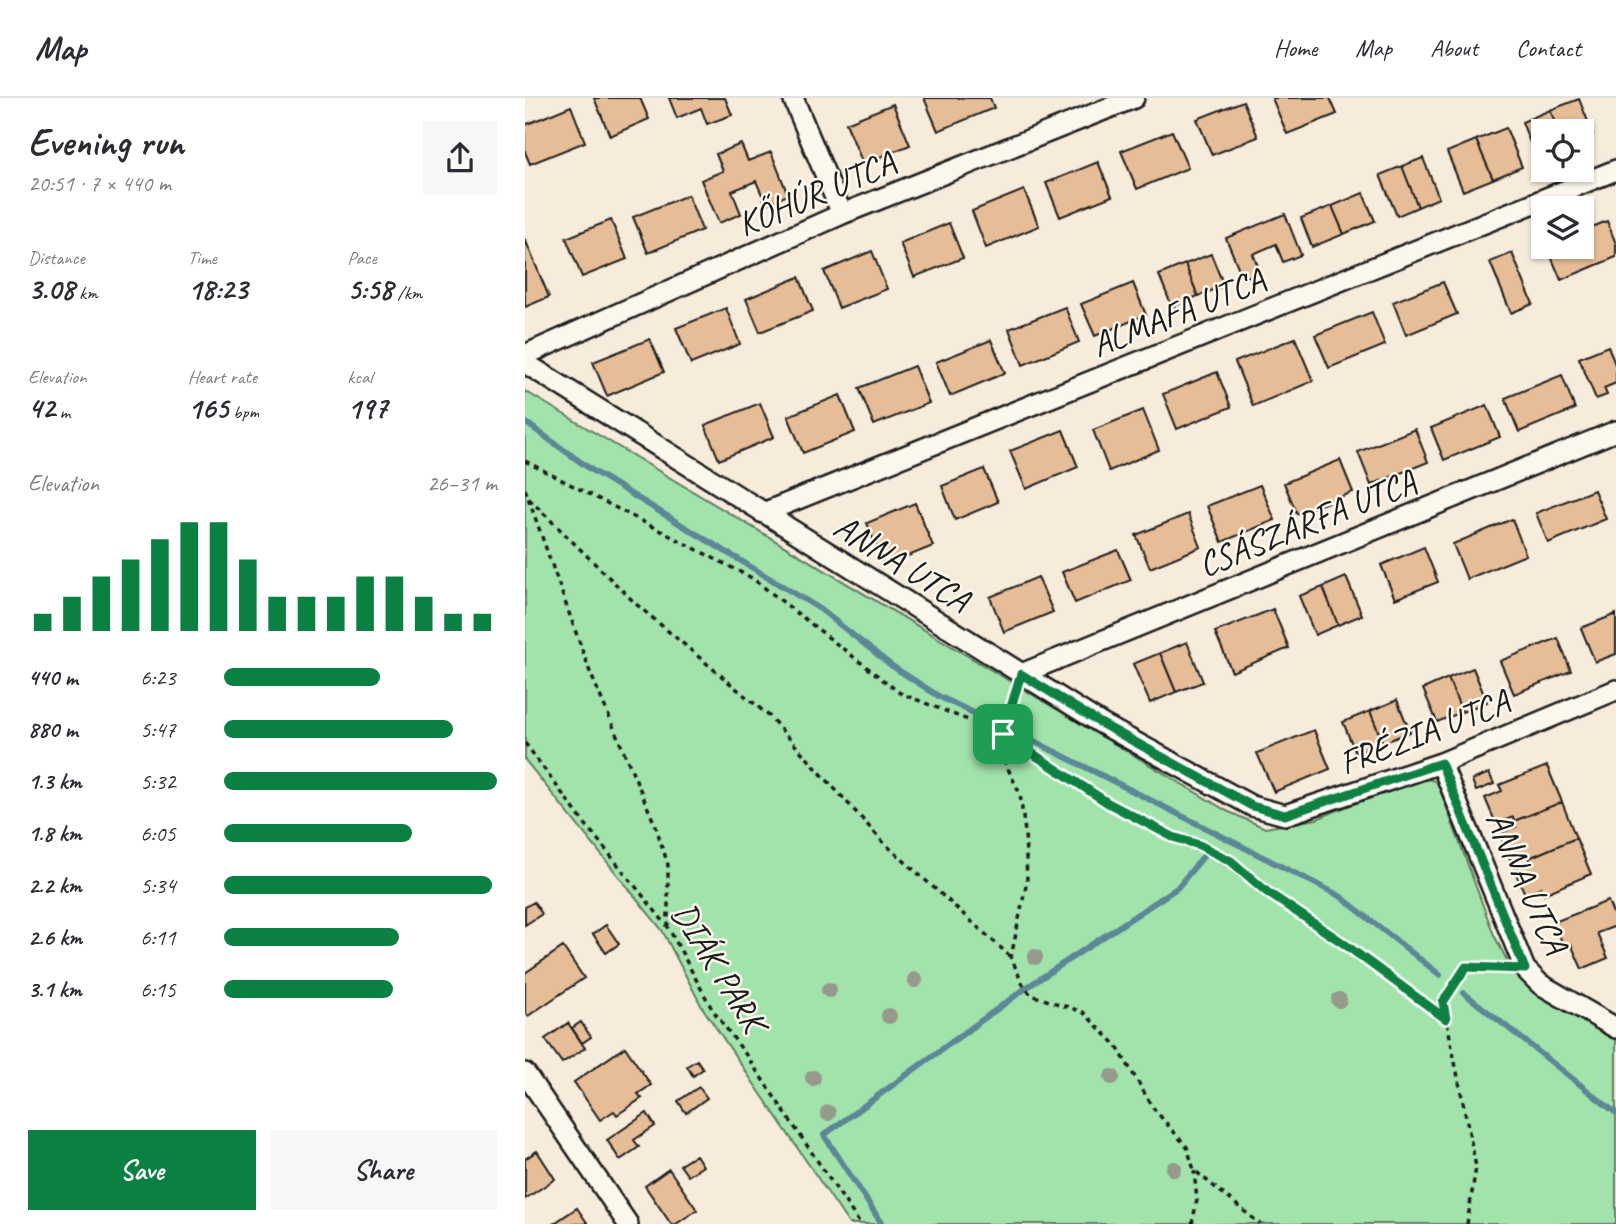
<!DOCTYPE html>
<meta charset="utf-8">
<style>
:root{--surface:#fff;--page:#f7f7f7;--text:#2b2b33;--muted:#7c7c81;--line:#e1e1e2;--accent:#0b8043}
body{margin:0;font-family:Caveat,sans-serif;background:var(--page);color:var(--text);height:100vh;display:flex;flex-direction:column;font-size:26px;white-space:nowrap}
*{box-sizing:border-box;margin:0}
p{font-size:23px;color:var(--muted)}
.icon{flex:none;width:38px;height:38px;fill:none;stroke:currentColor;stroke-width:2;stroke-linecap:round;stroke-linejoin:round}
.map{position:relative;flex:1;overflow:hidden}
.sheet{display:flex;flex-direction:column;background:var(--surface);width:525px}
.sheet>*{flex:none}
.fabs{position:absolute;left:1006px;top:21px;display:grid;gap:14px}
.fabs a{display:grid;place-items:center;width:63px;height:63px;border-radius:0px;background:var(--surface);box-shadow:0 2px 5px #0004;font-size:35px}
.pin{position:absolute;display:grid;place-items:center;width:60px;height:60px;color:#fff;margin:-30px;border-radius:14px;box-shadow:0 4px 10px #0006}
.round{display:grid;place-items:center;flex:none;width:74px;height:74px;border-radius:0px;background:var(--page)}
.overview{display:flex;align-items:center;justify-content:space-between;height:119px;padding:0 28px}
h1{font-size:38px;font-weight:700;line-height:52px}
.metrics{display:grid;grid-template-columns:repeat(3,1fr);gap:10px;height:119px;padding:7px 28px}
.metrics div{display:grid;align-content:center}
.metrics b{font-size:30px;font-weight:700}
.metrics small{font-size:19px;font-weight:400}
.metrics p{font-size:19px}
.chart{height:196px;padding:14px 28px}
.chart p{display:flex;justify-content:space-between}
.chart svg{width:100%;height:126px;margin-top:7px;stroke:var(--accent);stroke-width:6}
.button{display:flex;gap:14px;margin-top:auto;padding:14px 28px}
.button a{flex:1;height:80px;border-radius:0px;background:var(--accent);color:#fff;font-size:28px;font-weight:700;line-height:80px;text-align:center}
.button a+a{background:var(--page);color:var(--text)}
ul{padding:0 28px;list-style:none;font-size:23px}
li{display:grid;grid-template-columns:112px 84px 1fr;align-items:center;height:52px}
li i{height:18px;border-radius:9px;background:var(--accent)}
header{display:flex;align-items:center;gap:42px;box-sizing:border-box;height:98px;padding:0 35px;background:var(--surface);border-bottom:2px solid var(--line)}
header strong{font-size:33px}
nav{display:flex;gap:38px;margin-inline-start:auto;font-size:24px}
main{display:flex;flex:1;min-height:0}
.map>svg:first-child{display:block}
.green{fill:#a2e3ac;stroke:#5f8064;stroke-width:2}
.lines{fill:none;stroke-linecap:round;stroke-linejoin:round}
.stream{stroke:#5c8796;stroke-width:6}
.building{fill:#e7bd97;stroke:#1c1c1c;stroke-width:2}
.minor-casing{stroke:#1c1c1c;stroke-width:24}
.path{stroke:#1c1c1c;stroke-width:3.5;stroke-dasharray:5 5;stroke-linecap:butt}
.minor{stroke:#fbf7ec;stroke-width:19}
.tree{fill:#959a8a}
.route-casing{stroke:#fff;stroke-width:14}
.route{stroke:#0b8043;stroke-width:9}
.labels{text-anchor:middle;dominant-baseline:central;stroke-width:5;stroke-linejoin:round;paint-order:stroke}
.street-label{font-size:35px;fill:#1c1c1c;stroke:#fbf7ec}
</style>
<header>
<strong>Map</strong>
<nav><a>Home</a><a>Map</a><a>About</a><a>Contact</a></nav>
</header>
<main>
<section class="sheet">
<div class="overview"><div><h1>Evening run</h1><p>20:51 · 7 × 440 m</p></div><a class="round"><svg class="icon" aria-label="share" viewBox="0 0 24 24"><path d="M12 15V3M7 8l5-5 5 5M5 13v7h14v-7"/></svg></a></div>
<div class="metrics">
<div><p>Distance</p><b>3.08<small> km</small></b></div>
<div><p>Time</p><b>18:23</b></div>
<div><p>Pace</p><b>5:58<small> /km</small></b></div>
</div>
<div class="metrics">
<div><p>Elevation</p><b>42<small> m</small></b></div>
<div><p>Heart rate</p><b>165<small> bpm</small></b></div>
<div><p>kcal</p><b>197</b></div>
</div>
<div class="chart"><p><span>Elevation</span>26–31 m</p>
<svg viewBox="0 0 160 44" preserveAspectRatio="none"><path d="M5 44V38M15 44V32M25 44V25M35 44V19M45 44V12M55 44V6M65 44V6M75 44V19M85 44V32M95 44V32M105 44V32M115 44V25M125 44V25M135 44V32M145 44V38M155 44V38"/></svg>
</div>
<ul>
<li><b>440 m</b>6:23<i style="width:57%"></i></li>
<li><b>880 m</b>5:47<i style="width:84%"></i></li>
<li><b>1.3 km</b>5:32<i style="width:100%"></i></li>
<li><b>1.8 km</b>6:05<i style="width:69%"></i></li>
<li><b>2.2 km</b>5:34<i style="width:98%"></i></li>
<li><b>2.6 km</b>6:11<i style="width:64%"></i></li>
<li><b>3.1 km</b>6:15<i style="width:62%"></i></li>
</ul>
<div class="button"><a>Save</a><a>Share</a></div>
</section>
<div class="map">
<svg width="1091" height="1126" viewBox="0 0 1091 1126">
<rect width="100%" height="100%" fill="#f7ebdb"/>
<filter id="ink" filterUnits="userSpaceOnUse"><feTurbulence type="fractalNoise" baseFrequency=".0143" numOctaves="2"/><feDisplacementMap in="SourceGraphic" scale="14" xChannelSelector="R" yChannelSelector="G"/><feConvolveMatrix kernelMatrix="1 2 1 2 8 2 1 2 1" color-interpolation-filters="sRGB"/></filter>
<g filter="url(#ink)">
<path class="green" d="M0 293 702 713 740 730 792 721 894 678 912 684 969 837 989 876 1009 891 1091 941V1126H324L177 909 137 832 0 662Z"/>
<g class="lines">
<path class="stream" d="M0 324 68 373 295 511 367 568 415 599 455 618
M487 632 815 798 915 877
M939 895 1091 1015
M357 1126 299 1037 501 890 652 790 681 755"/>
</g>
<path class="building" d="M69 0H115L124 21 85 38Z
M144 0H200L207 17 182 26 176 10 152 20Z
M399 0H465L469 10 413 33Z
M747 0H805L812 16 762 36Z
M1054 1 1068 36 1057 41V33H1034L1025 12Z
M718 3 733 39 687 57 672 21Z
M368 6 385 47 338 66 321 25Z
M46 8 60 44 5 66 0 54V27Z
M1025 12 1034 33H1018V57L1011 60 997 24Z
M981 30 997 69 968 81 951 42Z
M647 33 663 70 612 91 596 53Z
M951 42 968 81 938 93 922 54Z
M216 46 223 63 246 54 263 97 241 106 231 83 207 93 216 116 194 125 176 82 198 73 191 56Z
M898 60 914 100 893 109 877 68Z
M573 64 587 98 535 119 521 85Z
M877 68 893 109 872 118 855 77Z
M499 92 514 128 461 150 447 113Z
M838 95 850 123 819 136 807 108Z
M163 97 177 132 123 155 108 119Z
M807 108 819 136 787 149 776 120Z
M760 116 776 157 758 164 751 146 728 156 735 173 718 181 701 140Z
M86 122 102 161 57 179 41 140Z
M1082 123 1091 146V159L1036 182 1022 149H1057V133Z
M424 125 438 160 389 179 375 145Z
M0 141 24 199 0 209Z
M347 153 362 191 314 210 299 173Z
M987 155 1008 206 986 215 965 164Z
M686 156 699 188 673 198 660 166Z
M660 166 673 198 647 209 634 177Z
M274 179 288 213 235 234 221 201Z
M918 184 932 216 881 237 868 204Z
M608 185 621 217 570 238 556 206Z
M540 209 554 244 498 267 484 231Z
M201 210 215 246 166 266 151 230Z
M847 214 860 247 804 270 790 237Z
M770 240 788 283 728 308 710 264Z
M125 241 139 274 82 298 68 264Z
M466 242 480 275 425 298 411 264Z
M1083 248 1091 269V285L1079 290 1082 297 1071 301 1054 260Z
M389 268 404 305 349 327 334 290Z
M692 274 706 309 652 331 638 296Z
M1037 277 1050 311 994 334 980 300Z
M315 297 330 334 278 355 263 318Z
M235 305 249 339 194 362 180 327Z
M962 307 975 339 919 362 906 330Z
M618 312 634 352 584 373 568 332Z
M890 331 903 364 846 387 833 354Z
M538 332 553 369 501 391 485 353Z
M815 362 828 394 772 416 759 385Z
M459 371 473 404 430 422 417 388Z
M735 387 750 422 697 444 682 408Z
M1069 392 1081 421 1023 445 1011 415Z
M390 405 408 448 359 468 342 425Z
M663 416 676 449 625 470 611 437Z
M987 421 1001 457 942 481 928 446Z
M899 449 913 484 870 501 856 467Z
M593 452 606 482 550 505 537 474Z
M513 479 528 514 479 534 465 499Z
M821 479 837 517 813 527 798 489Z
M798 489 813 527 790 537 774 498Z
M748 511 764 550 707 574 690 534Z
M1091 516V556L1070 564 1056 530Z
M1033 540 1046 573 989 596 975 563Z
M662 544 678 584 651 594 635 555Z
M635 555 651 594 625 605 608 566Z
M948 570 962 604 937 614 923 580Z
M923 580 937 614 912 624 898 591Z
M872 602 885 634 858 645 845 613Z
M845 613 858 645 831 656 818 624Z
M789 632 805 671 749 694 732 655Z
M1022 668 1037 704 989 723 988 719 971 726 960 700 977 693 974 687Z
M964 675 969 686 951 693 947 682Z
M1037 704 1051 740 1004 760 1002 755 985 761 974 735 991 729 989 723Z
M1051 740 1066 776 1019 796 1016 789 1000 796 989 771 1006 765 1004 760Z
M1083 803 1091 823V828L1072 835 1083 860 1057 871 1046 846 1039 849 1029 824Z
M9 804 17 816 0 827V809Z
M81 827 94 846 81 855 68 836Z
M38 849 59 880 3 918 0 914V875Z
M56 924 66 939 57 945 47 930Z
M43 925 60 950 37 965 20 941Z
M100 949 126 987 113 996 117 1000 92 1017 89 1013 75 1022 49 984Z
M172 962 178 971 168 978 162 968Z
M174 989 182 1000 161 1015 153 1003Z
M122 1015 130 1028 109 1042 114 1049 95 1062 82 1042Z
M12 1053 30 1081 0 1101V1061Z
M171 1057 178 1068 163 1078 155 1067Z
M144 1071 172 1112 151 1126H146L120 1088Z
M52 1110 63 1126H28Z"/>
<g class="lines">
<g class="minor-casing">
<path id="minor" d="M268 0 317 116
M0 257 317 116 609 0
M0 265 577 626 727 708 760 717 916 665 1091 592
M238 415 1091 72
M496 576 1091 333
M916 665 1000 871 1015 886 1091 930
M0 975 103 1126"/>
</g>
<path class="path" d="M0 363 227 480 375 595 478 636 583 705 648 739 674 747 706 763 742 794 818 845 921 921
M0 391 65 574 131 729 143 767V827
M4 401 111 506 244 618 358 744 486 859
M491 594 478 636 477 658 495 696 500 734 502 783 486 859 497 885 506 897 558 914 591 947 629 1011 662 1049 669 1072 735 1126
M0 645 57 722 143 829 187 911 221 957 335 1126
M667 1126 672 1102 669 1073
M942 1126 951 1069 918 904 941 869 977 870"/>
<use href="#minor" class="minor"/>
</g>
<g class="tree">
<circle cx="510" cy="859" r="8"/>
<circle cx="390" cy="882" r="8"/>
<circle cx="304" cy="892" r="8"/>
<circle cx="814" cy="902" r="8"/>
<circle cx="364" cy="918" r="8"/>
<circle cx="587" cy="979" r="8"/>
<circle cx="288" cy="980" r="8"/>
<circle cx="303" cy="1015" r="8"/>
<circle cx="649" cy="1071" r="8"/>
</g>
</g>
<g class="lines" filter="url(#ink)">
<g class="route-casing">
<path id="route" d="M496 576 577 626 727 708 760 717 916 665 1000 871 941 869 918 904 921 921 818 845 742 794 706 763 674 747 648 739 583 705 478 636Z"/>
</g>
<use href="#route" class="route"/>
</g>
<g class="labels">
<g class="street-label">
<text transform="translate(291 95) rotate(-23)">KŐHÚR UTCA</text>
<text transform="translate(653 214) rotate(-22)">ALMAFA UTCA</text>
<text transform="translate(782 425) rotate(-22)">CSÁSZÁRFA UTCA</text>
<text transform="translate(377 465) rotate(32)">ANNA UTCA</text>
<text transform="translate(899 634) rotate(-21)">FRÉZIA UTCA</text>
<text transform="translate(1002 784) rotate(66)">ANNA UTCA</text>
<text transform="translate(194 869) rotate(58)">DIÁK PARK</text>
</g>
</g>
</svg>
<div class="fabs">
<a><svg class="icon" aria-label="locate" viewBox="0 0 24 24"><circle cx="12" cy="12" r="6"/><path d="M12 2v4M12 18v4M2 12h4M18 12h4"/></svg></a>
<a><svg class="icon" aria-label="layers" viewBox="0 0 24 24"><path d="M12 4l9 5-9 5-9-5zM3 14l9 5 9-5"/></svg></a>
</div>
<div class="pin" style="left:478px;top:636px;background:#1e9e55"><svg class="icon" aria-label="arrive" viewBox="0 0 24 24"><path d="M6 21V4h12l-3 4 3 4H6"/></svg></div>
</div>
</main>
